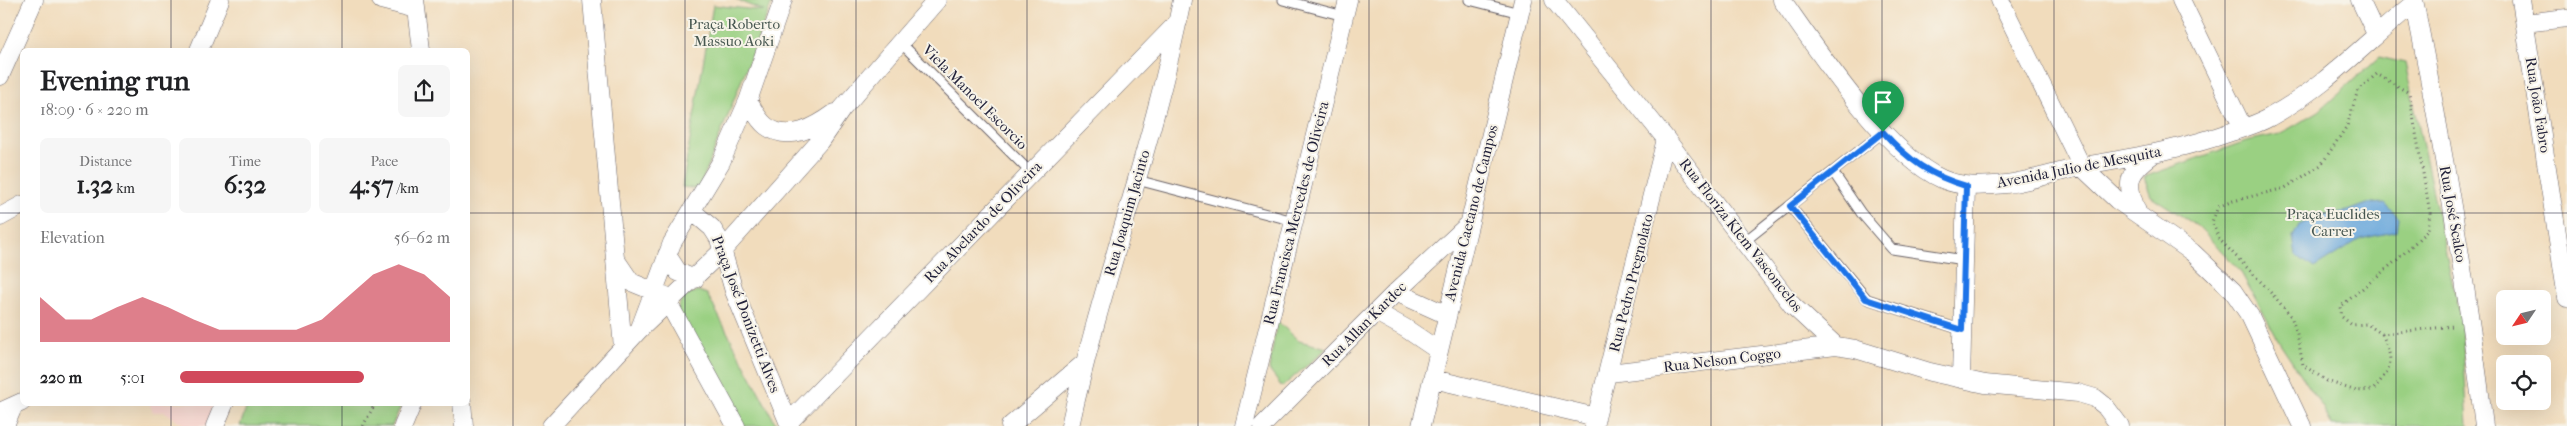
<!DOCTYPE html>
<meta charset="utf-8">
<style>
:root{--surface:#fff;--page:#f6f6f6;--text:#202124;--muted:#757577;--accent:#d1495b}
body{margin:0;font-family:"IM FELL French Canon",serif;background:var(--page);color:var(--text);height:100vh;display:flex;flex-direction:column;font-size:19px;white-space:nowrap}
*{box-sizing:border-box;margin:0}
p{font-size:16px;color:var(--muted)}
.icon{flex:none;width:28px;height:28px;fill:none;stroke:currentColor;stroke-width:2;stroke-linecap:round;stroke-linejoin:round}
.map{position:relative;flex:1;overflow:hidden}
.drawer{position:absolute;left:20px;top:48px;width:450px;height:358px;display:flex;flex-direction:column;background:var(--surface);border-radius:8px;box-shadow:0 5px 20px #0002}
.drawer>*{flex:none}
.needle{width:32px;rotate:235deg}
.tools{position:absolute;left:2496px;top:290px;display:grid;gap:10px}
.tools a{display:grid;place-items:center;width:55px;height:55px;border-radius:8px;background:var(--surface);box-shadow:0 5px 20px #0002;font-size:25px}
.pin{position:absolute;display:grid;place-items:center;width:42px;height:42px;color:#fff;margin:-51px -21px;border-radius:50% 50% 50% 0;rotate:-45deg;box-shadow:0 0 5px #0007}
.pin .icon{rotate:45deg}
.round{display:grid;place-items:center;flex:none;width:52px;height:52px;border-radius:8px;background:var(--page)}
.overview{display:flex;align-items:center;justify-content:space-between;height:85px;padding:0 20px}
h1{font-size:28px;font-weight:700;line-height:38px}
.stats{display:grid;grid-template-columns:repeat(3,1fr);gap:8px;height:85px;padding:5px 20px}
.stats div{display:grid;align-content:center;border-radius:8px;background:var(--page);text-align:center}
.stats b{font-size:25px;font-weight:700}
.stats small{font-size:14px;font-weight:400}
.stats p{font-size:14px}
.chart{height:140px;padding:10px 20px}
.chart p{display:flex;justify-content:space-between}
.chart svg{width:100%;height:90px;margin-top:5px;fill:var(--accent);opacity:.7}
ul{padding:0 20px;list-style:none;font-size:16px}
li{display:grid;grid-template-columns:80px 60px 1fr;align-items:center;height:38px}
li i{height:12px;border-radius:6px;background:var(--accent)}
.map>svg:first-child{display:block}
.built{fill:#f7d0ca}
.green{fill:#9ad082;stroke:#5e795e}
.water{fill:#6aa8dc;stroke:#46658c}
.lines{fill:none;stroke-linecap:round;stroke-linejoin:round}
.service-casing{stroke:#6a6368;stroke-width:11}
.minor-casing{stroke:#6a6368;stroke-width:19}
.path{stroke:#6a6368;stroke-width:3;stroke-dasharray:1 4;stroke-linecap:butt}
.service{stroke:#fff;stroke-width:9}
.minor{stroke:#fff;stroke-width:18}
.route-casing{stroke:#fff;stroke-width:10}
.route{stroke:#1a73e8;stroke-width:6}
.grid{fill:none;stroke:#22223b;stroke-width:1;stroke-opacity:0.55}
.labels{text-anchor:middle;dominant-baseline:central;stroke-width:4;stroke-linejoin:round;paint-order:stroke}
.park-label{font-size:15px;fill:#465650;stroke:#f7f3e8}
.street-label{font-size:15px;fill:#22223b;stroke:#f7f3e8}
</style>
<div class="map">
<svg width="2567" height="426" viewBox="0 0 2567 426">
<rect width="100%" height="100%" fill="#f7f3e8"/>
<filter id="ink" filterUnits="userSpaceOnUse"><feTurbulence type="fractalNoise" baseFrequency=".02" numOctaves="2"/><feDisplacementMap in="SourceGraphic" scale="10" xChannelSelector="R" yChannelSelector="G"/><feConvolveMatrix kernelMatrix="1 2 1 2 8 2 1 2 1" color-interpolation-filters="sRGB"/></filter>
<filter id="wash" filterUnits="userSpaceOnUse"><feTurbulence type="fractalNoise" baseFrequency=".0096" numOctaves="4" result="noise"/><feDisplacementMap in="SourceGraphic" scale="20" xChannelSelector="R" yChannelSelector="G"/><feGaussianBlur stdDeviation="1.12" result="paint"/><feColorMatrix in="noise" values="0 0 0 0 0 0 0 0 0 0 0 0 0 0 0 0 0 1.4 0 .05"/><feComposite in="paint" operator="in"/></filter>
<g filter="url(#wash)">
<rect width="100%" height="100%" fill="#f1dcbc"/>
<path class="built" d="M149 403H214L206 426H186L165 412H153Z"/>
<path class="green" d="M736 0H773L699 189 682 187 713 5 764 11Z
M2379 57 2405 63 2462 327 2468 426H2332L2323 408 2280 343 2239 269 2197 226 2151 196 2144 177 2246 141 2280 134 2319 111Z
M699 291 707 294 777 426H740L677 311C681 298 686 294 699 291Z
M1277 321 1299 341 1327 348 1282 387 1269 370Z
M248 403V402L402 403 392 426H240Z"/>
<path class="water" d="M2385 203 2399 218 2397 231 2360 239 2314 268 2296 255 2293 237 2299 225 2321 215 2348 211 2367 204Z"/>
</g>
<g filter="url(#ink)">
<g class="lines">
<g class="service-casing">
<path id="service" d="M1283 0 1344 16
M1469 0 1520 13
M900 42 1031 173
M1833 172 1861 213 1892 249 1964 260
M1137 180 1294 221
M1790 206 1867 299 1962 330
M1745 241 1883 132"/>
</g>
<g class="minor-casing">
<path id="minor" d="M381 0 416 9
M415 0 421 50
M592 0 623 348
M1554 0 1666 139 1792 305 1836 346 1855 349 1930 372 1985 384 2078 393 2095 398 2105 406 2120 426
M1782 0C1818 51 1886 154 1942 179 1962 188 1985 186 2006 184 2032 181 2059 171 2085 166 2134 157 2183 149 2231 132 2244 128 2258 124 2270 117 2325 87 2366 42 2414 3
M2000 0 2082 167 2117 200 2192 252 2233 291 2250 316 2302 426
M2181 0 2243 128
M2360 0 2376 34
M2414 0C2442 141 2467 283 2484 426
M2521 0 2567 298
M2525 23 2567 18
M199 50 220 0
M0 76 34 0
M748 101C753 109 758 120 766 126 789 143 816 127 835 113
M692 211 712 228 719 239 734 291 790 426
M2138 214C2126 184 2125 175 2152 155
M0 217 22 205
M667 255 678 272 695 279
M616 260 631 282 653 291
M1396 292 1447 315
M664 295 736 426
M1376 312 1405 328 1439 351
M640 328 672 243 721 162 748 101 783 0
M1609 373 1836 346
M1433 379 1596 417
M1961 379 1966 186
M462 402 464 426
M0 412 22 402
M789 422 1178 22
M5 426 13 407
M215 426 225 402
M403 426 413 402
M551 426 639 330 723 250 820 141 842 109 937 0
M1010 426 1083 364
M1070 426C1101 283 1154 144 1182 0
M1244 426 1348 0
M1262 426 1396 292 1469 224
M1421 426 1523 0
M1594 426 1666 139"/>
</g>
<path class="path" d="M2382 334C2395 363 2392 367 2373 390L2356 391 2327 381 2303 365 2297 334 2291 316 2265 286 2219 239 2212 222 2218 207 2233 201 2285 188 2321 165 2347 126 2358 90 2377 74 2409 93 2430 213 2428 230 2397 260 2340 307 2342 317 2352 325 2367 324 2382 334 2453 326
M363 426 376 402"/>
<use href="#service" class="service"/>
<use href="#minor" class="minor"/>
</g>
</g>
<g class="lines" filter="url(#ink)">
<g class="route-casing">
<path id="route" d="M1883 132C1908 160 1931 176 1966 186L1962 330 1866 299 1790 206Z"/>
</g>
<use href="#route" class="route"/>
</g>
<path class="grid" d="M171 0V50M342 0V50M513 0V426M685 0V426M856 0V426M1027 0V426M1198 0V426M1369 0V426M1540 0V426M1711 0V426M1882 0V426M2054 0V426M2225 0V426M2396 0V426M0 213H22M468 213H2567M171 402V426M342 402V426"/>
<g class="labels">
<g class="park-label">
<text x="734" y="24">Praça Roberto<tspan x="734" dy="17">Massuo Aoki</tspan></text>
<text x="2333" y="214">Praça Euclides<tspan x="2333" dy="17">Carrer</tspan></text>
</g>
<g class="street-label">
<text transform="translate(975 97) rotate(45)">Viela Manoel Escorcio</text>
<text transform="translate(2538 105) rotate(81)">Rua João Fabro</text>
<text transform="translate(2079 167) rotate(-11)">Avenida Julio de Mesquita</text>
<text transform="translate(1127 213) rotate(-74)">Rua Joaquim Jacinto</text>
<text transform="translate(1296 213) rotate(-76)">Rua Francisca Mercedes de Oliveira</text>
<text transform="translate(1471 213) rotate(-76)">Avenida Caetano de Campos</text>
<text transform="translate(2453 214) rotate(80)">Rua José Scalco</text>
<text transform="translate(983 222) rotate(-46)">Rua Abelardo de Oliveira</text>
<text transform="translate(1741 235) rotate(52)">Rua Floriza Klem Vasconcelos</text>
<text transform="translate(1631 283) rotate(-76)">Rua Pedro Pregnolato</text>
<text transform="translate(746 314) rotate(69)">Praça José Donizetti Alves</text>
<text transform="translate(1364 324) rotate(-45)">Rua Allan Kardec</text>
<text transform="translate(1722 360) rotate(-7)">Rua Nelson Coggo</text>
</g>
</g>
</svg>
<div class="tools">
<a><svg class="needle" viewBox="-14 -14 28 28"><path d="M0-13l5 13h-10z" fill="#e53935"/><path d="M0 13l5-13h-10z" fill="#757577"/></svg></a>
<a><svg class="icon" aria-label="locate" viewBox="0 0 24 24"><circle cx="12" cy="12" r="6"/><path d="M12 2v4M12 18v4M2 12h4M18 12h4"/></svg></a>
</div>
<div class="pin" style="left:1883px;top:132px;background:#1e9e55"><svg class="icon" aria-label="arrive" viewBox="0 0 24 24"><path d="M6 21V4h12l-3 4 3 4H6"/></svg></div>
<section class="drawer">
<div class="overview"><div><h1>Evening run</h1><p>18:09 · 6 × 220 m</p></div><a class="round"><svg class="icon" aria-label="share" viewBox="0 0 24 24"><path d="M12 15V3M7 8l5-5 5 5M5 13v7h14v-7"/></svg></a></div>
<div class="stats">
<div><p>Distance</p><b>1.32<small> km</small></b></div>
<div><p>Time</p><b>6:32</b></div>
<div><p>Pace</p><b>4:57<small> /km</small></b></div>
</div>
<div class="chart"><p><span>Elevation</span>56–62 m</p>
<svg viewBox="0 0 160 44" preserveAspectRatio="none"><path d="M0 44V22L10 33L20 33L30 27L40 22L50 27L60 33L70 38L80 38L90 38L100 38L110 33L120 22L130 11L140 6L150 11L160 22V44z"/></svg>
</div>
<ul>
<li><b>220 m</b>5:01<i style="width:68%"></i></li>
</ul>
</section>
</div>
